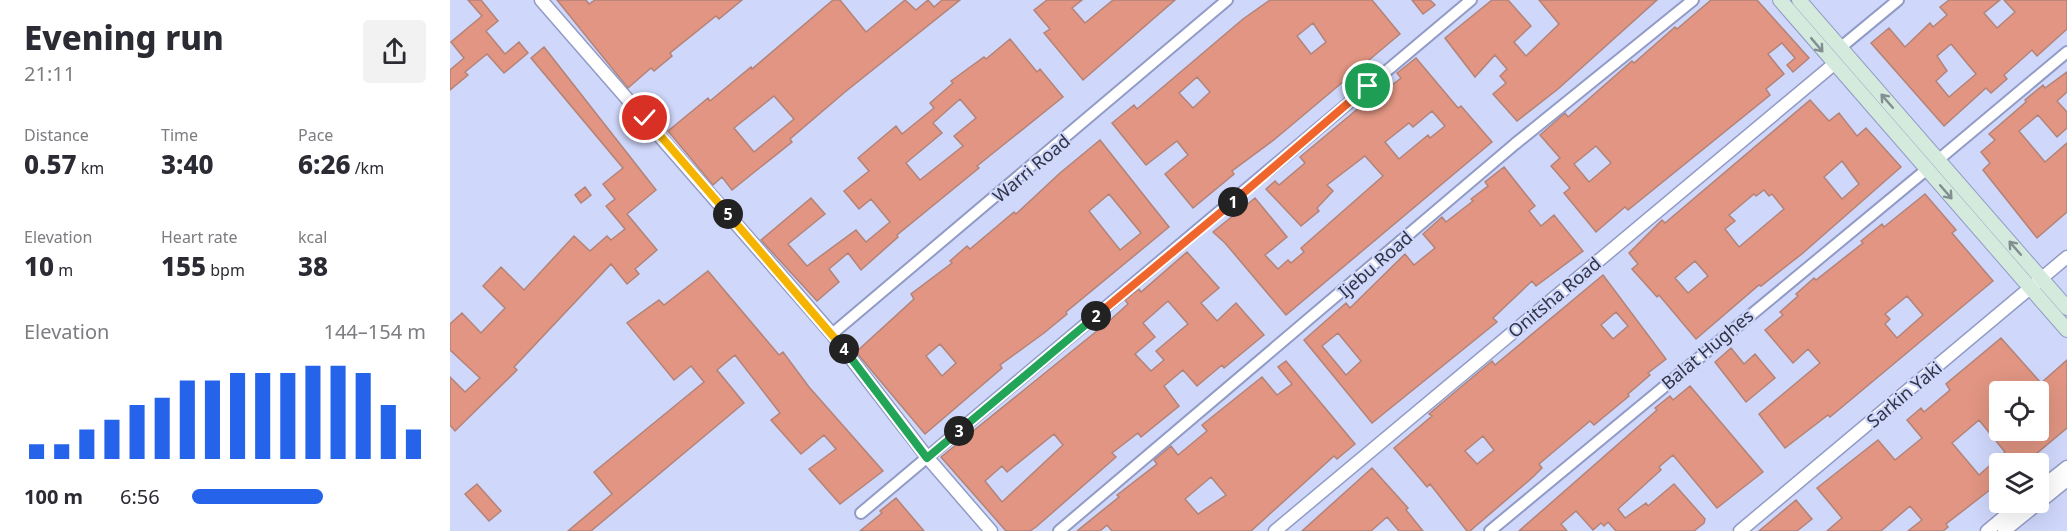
<!DOCTYPE html>
<meta charset="utf-8">
<style>
:root{--surface:#fff;--page:#f2f2f3;--text:#2b2b33;--muted:#7c7c81;--accent:#2563eb}
body{margin:0;font-family:"Noto Sans",sans-serif;background:var(--page);color:var(--text);height:100vh;display:flex;flex-direction:column;font-size:22px;white-space:nowrap}
*{box-sizing:border-box;margin:0}
p{font-size:20px;color:var(--muted)}
.icon{flex:none;width:33px;height:33px;fill:none;stroke:currentColor;stroke-width:2;stroke-linecap:round;stroke-linejoin:round}
.map{position:relative;flex:1;overflow:hidden}
.side{display:flex;flex-direction:column;background:var(--surface);width:450px}
.side>*{flex:none}
.controls{position:absolute;left:1539px;top:381px;display:grid;gap:12px}
.controls a{display:grid;place-items:center;width:60px;height:60px;border-radius:6px;background:var(--surface);box-shadow:0 6px 24px #0002;font-size:30px}
.pin{position:absolute;display:grid;place-items:center;width:51px;height:51px;color:#fff;margin:-26px;border:3px solid #fff;border-radius:50%;box-shadow:0 2px 6px #0007}
.km{position:absolute;width:30px;height:30px;margin:-15px;border-radius:50%;background:#222;color:#fff;font-size:16px;line-height:30px;text-align:center}
.round{display:grid;place-items:center;flex:none;width:63px;height:63px;border-radius:6px;background:var(--page)}
.head{display:flex;align-items:center;justify-content:space-between;height:102px;padding:0 24px}
h1{font-size:33px;font-weight:800;line-height:45px}
.stats{display:grid;grid-template-columns:repeat(3,1fr);gap:9px;height:102px;padding:6px 24px}
.stats div{display:grid;align-content:center}
.stats b{font-size:26px;font-weight:800}
.stats small{font-size:16px;font-weight:400}
.stats p{font-size:16px}
.chart{height:168px;padding:12px 24px}
.chart p{display:flex;justify-content:space-between}
.chart svg{width:100%;height:108px;margin-top:6px;stroke:var(--accent);stroke-width:6}
ul{padding:0 24px;list-style:none;font-size:20px}
li{display:grid;grid-template-columns:96px 72px 1fr;align-items:center;height:45px}
li i{height:15px;border-radius:8px;background:var(--accent)}
main{display:flex;flex:1;min-height:0}
.map>svg:first-child{display:block}
.building{fill:#e19582;stroke:#b48377;stroke-width:1.5;fill-rule:evenodd}
.lines{fill:none;stroke-linecap:round;stroke-linejoin:round}
.minor-casing{stroke:#929bc5;stroke-width:14}
.tertiary-casing{stroke:#929bc5;stroke-width:15}
.secondary-casing{stroke:#929bc5;stroke-width:16}
.minor{stroke:#fff;stroke-width:10}
.tertiary{stroke:#fff;stroke-width:12}
.secondary{stroke:#d4eadc;stroke-width:14}
.oneway{stroke:#828e90}
.split-1-casing{stroke:#fff;stroke-width:12}
.split-2-casing{stroke:#fff;stroke-width:12}
.split-3-casing{stroke:#fff;stroke-width:12}
.split-4-casing{stroke:#fff;stroke-width:12}
.split-5-casing{stroke:#fff;stroke-width:12}
.split-6-casing{stroke:#fff;stroke-width:12}
.split-1{stroke:#f0652b;stroke-width:8}
.split-2{stroke:#f0652b;stroke-width:8}
.split-3{stroke:#22a559;stroke-width:8}
.split-4{stroke:#22a559;stroke-width:8}
.split-5{stroke:#f5b400;stroke-width:8}
.split-6{stroke:#f5b400;stroke-width:8}
.labels{text-anchor:middle;dominant-baseline:central;stroke-width:4.5;stroke-linejoin:round;paint-order:stroke}
.street-label{font-size:18px;fill:#2f3344;stroke:#cfd7fb}
</style>
<main>
<section class="side">
<div class="head"><div><h1>Evening run</h1><p>21:11</p></div><a class="round"><svg class="icon" aria-label="share" viewBox="0 0 24 24"><path d="M12 15V3M7 8l5-5 5 5M5 13v7h14v-7"/></svg></a></div>
<div class="stats">
<div><p>Distance</p><b>0.57<small> km</small></b></div>
<div><p>Time</p><b>3:40</b></div>
<div><p>Pace</p><b>6:26<small> /km</small></b></div>
</div>
<div class="stats">
<div><p>Elevation</p><b>10<small> m</small></b></div>
<div><p>Heart rate</p><b>155<small> bpm</small></b></div>
<div><p>kcal</p><b>38</b></div>
</div>
<div class="chart"><p><span>Elevation</span>144–154 m</p>
<svg viewBox="0 0 160 44" preserveAspectRatio="none"><path d="M5 44V38M15 44V38M25 44V32M35 44V28M45 44V22M55 44V19M65 44V12M75 44V12M85 44V9M95 44V9M105 44V9M115 44V6M125 44V6M135 44V9M145 44V22M155 44V32"/></svg>
</div>
<ul>
<li><b>100 m</b>6:56<i style="width:56%"></i></li>
</ul>
</section>
<div class="map">
<svg width="1617" height="531" viewBox="0 0 1617 531">
<rect width="100%" height="100%" fill="#cfd7fb"/>
<path class="building" d="M18 0H31L48 21 36 31 55 54 69 42 78 53 54 73 37 54 15 72 18 75 0 90V70L14 58 1 42 32 16Z
M107 0H136L139 4 145 0H292L269 19 266 16 220 53 222 56 204 71 201 68 178 88Z
M383 0H390L416 32 455 0 466 10 478 0 484 7 492 0H510L395 92 340 139 342 142 282 190 272 177 263 185 218 131 258 98 260 101 301 67 302 69ZM324 96 344 119 304 152 284 128Z
M597 0H632L622 8 635 23 663 0H725L633 80 594 33 600 29 584 10Z
M820 0H922L950 34 825 139 782 171 784 174 743 208 715 174 738 155 727 141 696 165 662 123 684 105 687 109 793 19ZM863 23 876 42 861 54 847 36ZM747 77 760 92 743 108 729 93Z
M962 0H980L985 5 973 14Z
M1042 0H1058L1081 26 1064 42 1076 56 1109 24 1089 0H1207L1108 89 1067 121 1043 94 1056 83 1050 76 1057 69 1045 55 1025 77 995 38Z
M1261 0H1307L1359 58 1343 72 1337 65 1345 58 1332 43 1318 54 1334 74 1316 89 1320 95 1178 210 1175 207 1146 232 1114 193 1120 188 1101 166 1110 158 1090 135 1115 113 1118 117 1182 61 1184 63 1225 27 1227 29ZM1146 146 1161 163 1139 182 1124 164Z
M1499 0H1550L1534 13 1547 28 1565 12 1554 0H1617V29L1587 56 1582 50 1554 75 1557 79 1541 93 1536 88 1494 126 1421 43 1439 28 1455 47 1480 23 1483 27 1497 15 1490 7ZM1501 44 1526 74 1499 97 1486 81 1497 71 1487 56Z
M560 39 587 72 590 69 613 97 527 166 529 168 447 235 448 237 411 270 398 253 379 269 389 282 367 301 311 240 361 198 375 214 338 244 357 266 406 230 416 242 440 222 421 199 409 209 394 191 419 171 408 158 446 126 452 134 484 108 480 103 503 83 501 81 534 57 536 59ZM510 99 526 118 504 136 513 146 470 180 456 163 492 133 483 123Z
M94 47 206 190 177 214 207 250 185 269 189 274 177 284 161 264 64 367 67 370 5 431 0 425V377L15 392 30 378 0 350V324L12 313 31 333 55 308 33 286 51 267 74 290 124 236 140 251 157 236 161 240 175 229 156 206 165 199 153 184 173 168 81 58Z
M966 58 1008 108 1011 106 1042 142 836 315 775 243 763 232 805 198 837 237 815 255 828 269 838 260 841 263 854 252 851 248 933 176 915 156 877 185 883 191 867 208 869 211 851 226 816 189 825 181 829 185 855 163 850 157 910 107 908 105 917 97 926 90 929 95 951 78 947 73ZM982 111 995 126 980 138 978 135 949 159 935 142 959 123 963 127Z
M1617 72V92L1607 101 1617 112V128L1607 137 1588 115 1569 131 1595 162 1617 143V212L1587 238 1533 170 1540 163 1531 152 1545 140 1539 134 1576 102 1575 100 1593 85 1595 88Z
M1360 100 1379 121 1389 113 1407 136 1416 128 1451 167 1353 253 1311 286 1309 285 1246 339 1209 295 1207 297 1182 269 1188 264 1179 253 1212 220 1215 223ZM1392 161 1409 184 1392 199 1374 177ZM1314 190 1319 196 1322 194 1334 209 1289 247 1275 229 1285 221 1279 215 1304 194 1306 196ZM1245 261 1258 276 1238 293 1225 278Z
M650 140 719 227 616 312 617 314 594 333 550 365 552 368 475 434 406 352 464 299 461 294 502 263 500 261 517 246 520 249 564 212 566 214 610 173ZM659 194 691 233 670 250 639 211ZM490 344 506 363 492 376 476 356Z
M1054 167 1085 206 1079 211 1091 226 1104 215 1133 251 1086 286 1082 281 1043 318 1047 322 922 423 854 340 896 303 900 308 955 254 964 265 985 248 973 234 992 217 996 222 1023 201 1021 199 1038 186 1035 182ZM888 333 911 361 896 375 872 346Z
M135 187 141 195 131 203 125 195Z
M1475 194 1506 230 1502 233 1543 281 1380 417 1378 415 1335 448 1309 414 1370 363 1358 349 1343 363 1315 330 1333 315 1330 312 1348 296 1346 294 1364 278 1366 280 1413 243 1411 241 1432 224 1434 227ZM1457 296 1473 315 1447 338 1435 324 1440 319 1435 314Z
M737 252 769 288 751 303 767 321 786 303 814 335 774 368 772 365 747 386 733 370 714 386 729 406 691 437 688 433 662 453 666 457 586 527 580 531H556L491 457 658 322 678 304 675 300 689 289 691 292ZM718 301 738 324 706 351 714 360 701 371 685 354 705 337 693 323ZM604 434 613 445 552 502 535 481 552 466 557 472Z
M258 271 329 355 333 352 359 387 433 471 390 504 359 469 386 449 374 435 351 454 321 420 330 413 285 355 267 370 294 403 141 531H118L162 494 144 472 254 382 241 366 224 380 177 323 209 300 214 305Z
M1153 275 1216 359 1198 373 1200 375 1178 394 1179 396 1144 425 1140 421 1089 464 1092 468 1083 477 1020 531H1017L980 484 977 487 944 448 982 416 979 414 1005 392 1042 361 1045 365ZM1166 312 1178 326 1163 339 1151 325ZM1033 436 1044 450 1027 464 1015 451Z
M1551 338 1591 383 1617 360V428L1574 464H1550V482L1496 524 1498 527 1493 531H1458L1472 520 1460 506 1431 531H1377L1392 518 1367 488 1428 440 1445 460 1472 438 1457 420 1471 408 1474 412 1500 390 1496 384ZM1550 392H1588V430H1580L1568 440 1560 430H1550ZM1529 420 1555 452 1529 475 1502 443Z
M1281 348 1294 364 1305 354 1325 378 1296 402 1265 362Z
M836 361 905 444 887 459 884 456 801 531H662L657 525 650 531H627L669 497 667 495 707 464 704 460 721 446 728 455 757 431 752 425 812 377 827 395 842 384 828 367ZM761 477 776 495 748 514 735 499Z
M1240 386 1313 472 1267 508 1223 455 1209 467 1211 470 1168 509 1175 518 1196 503 1198 506 1224 484 1255 519 1254 523 1244 531H1166L1158 522 1154 526 1151 523 1143 530 1126 511 1111 524 1117 531H1069L1207 410 1205 408 1220 396 1223 400Z
M922 468 958 508 956 510 973 531H949L937 517 921 531H852Z
M27 484 51 511 39 521 15 494Z
M446 498 474 531H410L432 513 430 511Z
M1346 500 1362 519 1347 531H1309Z"/>
<g class="lines">
<g class="minor-casing">
<path id="minor" d="M1390 48 1448 0
M1488 160 1617 52
M382 334 777 0
M411 513 1021 0
M609 531 1065 144 1243 0
M1040 531 1476 170"/>
</g>
<g class="tertiary-casing">
<path id="tertiary" d="M91 0 382 334 477 457 541 531
M1588 490 1617 467
M825 531 1384 64
M1290 531 1617 257
M1537 531 1572 502
M1554 531 1617 480"/>
</g>
<g class="secondary-casing">
<path id="secondary" d="M1330 0 1617 330
M1349 0 1617 308"/>
</g>
<use href="#minor" class="minor"/>
<use href="#tertiary" class="tertiary"/>
<use href="#secondary" class="secondary"/>
</g>
<defs><path id="oneway-shaft" d="M-6 0H5M1.5-3L5.5 0L1.5 3" fill="none" stroke-width="1.6" stroke-linecap="round" stroke-linejoin="round" transform="scale(1.5)"/></defs>
<g class="oneway">
<use href="#oneway-shaft" transform="translate(1367 45) rotate(50)"/>
<use href="#oneway-shaft" transform="translate(1437 101) rotate(-131)"/>
<use href="#oneway-shaft" transform="translate(1496 192) rotate(49)"/>
<use href="#oneway-shaft" transform="translate(1565 248) rotate(-131)"/>
</g>
<g class="lines">
<g class="split-1-casing">
<path id="split-1" d="M783 202 918 86"/>
</g>
<g class="split-2-casing">
<path id="split-2" d="M646 316 783 202"/>
</g>
<g class="split-3-casing">
<path id="split-3" d="M509 431 646 316"/>
</g>
<g class="split-4-casing">
<path id="split-4" d="M394 349 477 458 509 431"/>
</g>
<g class="split-5-casing">
<path id="split-5" d="M278 214 394 349"/>
</g>
<g class="split-6-casing">
<path id="split-6" d="M195 118 278 214"/>
</g>
<use href="#split-1" class="split-1"/>
<use href="#split-2" class="split-2"/>
<use href="#split-3" class="split-3"/>
<use href="#split-4" class="split-4"/>
<use href="#split-5" class="split-5"/>
<use href="#split-6" class="split-6"/>
</g>
<g class="labels">
<g class="street-label">
<text transform="translate(581 168) rotate(-40)">Warri Road</text>
<text transform="translate(925 264) rotate(-41)">Ijebu Road</text>
<text transform="translate(1104 297) rotate(-40)">Onitsha Road</text>
<text transform="translate(1257 349) rotate(-40)">Balat Hughes</text>
<text transform="translate(1454 394) rotate(-40)">Sarkin Yaki</text>
</g>
</g>
</svg>
<div class="controls">
<a><svg class="icon" aria-label="locate" viewBox="0 0 24 24"><circle cx="12" cy="12" r="6"/><path d="M12 2v4M12 18v4M2 12h4M18 12h4"/></svg></a>
<a><svg class="icon" aria-label="layers" viewBox="0 0 24 24"><path d="M12 4l9 5-9 5-9-5zM3 14l9 5 9-5"/></svg></a>
</div>
<div class="pin" style="left:918px;top:86px;background:#1e9e55"><svg class="icon" aria-label="arrive" viewBox="0 0 24 24"><path d="M6 21V4h12l-3 4 3 4H6"/></svg></div>
<div class="pin" style="left:195px;top:118px;background:#d93025"><svg class="icon" aria-label="check" viewBox="0 0 24 24"><path d="M5 12l5 5 9-10"/></svg></div>
<b class="km" style="left:783px;top:202px">1</b>
<b class="km" style="left:646px;top:316px">2</b>
<b class="km" style="left:509px;top:431px">3</b>
<b class="km" style="left:394px;top:349px">4</b>
<b class="km" style="left:278px;top:214px">5</b>
</div>
</main>
